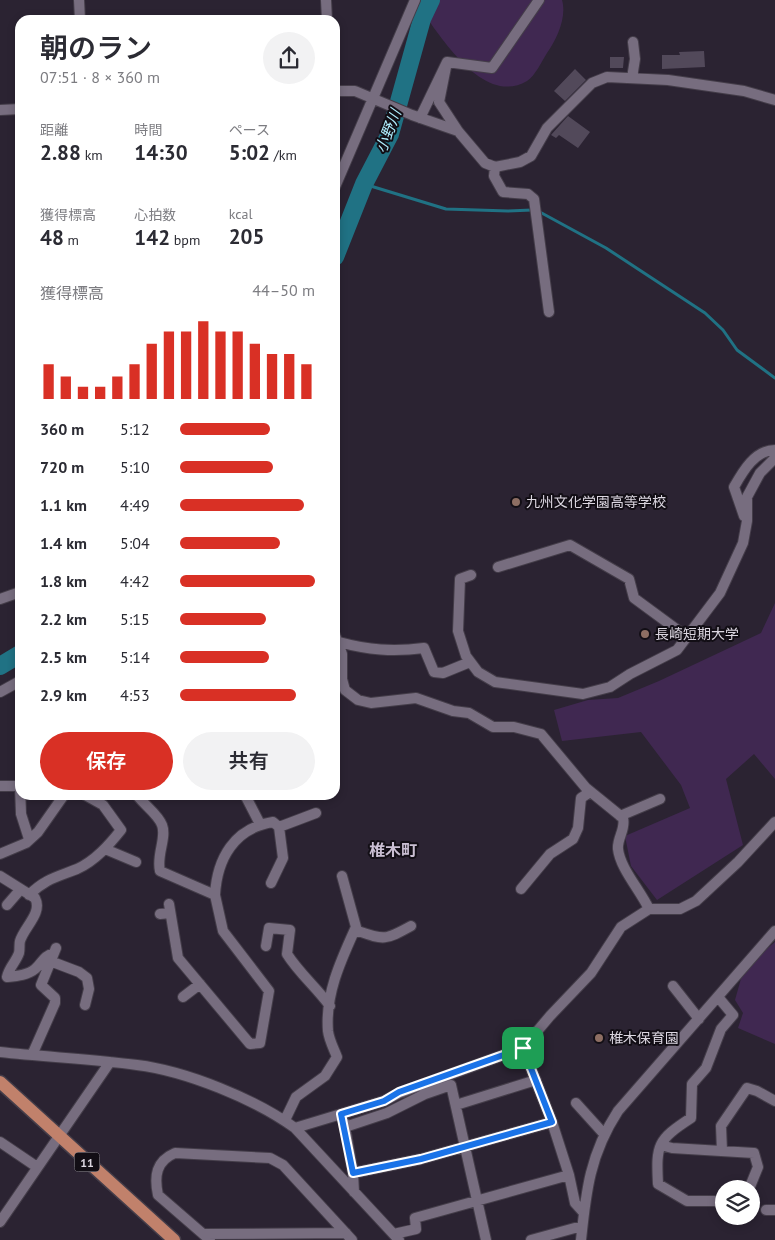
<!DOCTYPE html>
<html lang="ja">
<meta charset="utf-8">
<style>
:root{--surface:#fff;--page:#f2f2f3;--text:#2b2b33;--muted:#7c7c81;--accent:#d93025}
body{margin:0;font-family:"PT Sans","Noto Sans JP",sans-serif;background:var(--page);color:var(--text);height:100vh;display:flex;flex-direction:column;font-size:19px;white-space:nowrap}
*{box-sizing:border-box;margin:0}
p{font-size:16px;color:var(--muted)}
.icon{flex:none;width:28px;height:28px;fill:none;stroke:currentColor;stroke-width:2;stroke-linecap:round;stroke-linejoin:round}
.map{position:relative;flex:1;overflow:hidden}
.drawer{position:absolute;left:15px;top:15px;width:325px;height:785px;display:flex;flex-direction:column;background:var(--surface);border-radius:15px;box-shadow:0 2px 8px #0003}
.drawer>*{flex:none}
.controls{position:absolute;left:715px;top:1180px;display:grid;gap:10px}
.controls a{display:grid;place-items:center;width:45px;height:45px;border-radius:50%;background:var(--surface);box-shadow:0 2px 8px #0003;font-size:25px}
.pin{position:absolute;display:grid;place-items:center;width:42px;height:42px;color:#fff;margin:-21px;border-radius:10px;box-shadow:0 2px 8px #0006}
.round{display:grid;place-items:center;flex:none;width:52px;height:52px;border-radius:26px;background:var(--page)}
.head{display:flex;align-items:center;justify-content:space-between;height:85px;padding:0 25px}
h1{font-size:28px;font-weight:600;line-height:38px}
.figures{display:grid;grid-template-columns:repeat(3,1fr);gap:8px;height:85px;padding:5px 25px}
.figures div{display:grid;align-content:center}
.figures b{font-size:21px;font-weight:600}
.figures small{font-size:14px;font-weight:400}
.figures p{font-size:14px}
.chart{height:140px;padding:10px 25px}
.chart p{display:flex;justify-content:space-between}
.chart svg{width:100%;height:90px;margin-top:5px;stroke:var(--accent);stroke-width:6}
.action{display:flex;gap:10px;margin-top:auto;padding:10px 25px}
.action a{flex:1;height:58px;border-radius:30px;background:var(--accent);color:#fff;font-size:20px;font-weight:600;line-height:58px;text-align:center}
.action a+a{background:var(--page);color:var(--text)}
ul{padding:0 25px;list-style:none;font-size:16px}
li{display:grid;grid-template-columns:80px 60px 1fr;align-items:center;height:38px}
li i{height:12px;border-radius:6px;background:var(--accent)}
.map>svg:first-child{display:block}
.green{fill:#402851}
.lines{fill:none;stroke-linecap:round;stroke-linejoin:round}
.stream{stroke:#207284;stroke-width:3}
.river{stroke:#207284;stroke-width:18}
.building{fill:#52495a}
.minor-casing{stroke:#443d49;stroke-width:12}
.major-casing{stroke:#443d49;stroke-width:15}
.minor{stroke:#776d7f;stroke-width:10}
.major{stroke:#c1816b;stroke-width:12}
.route-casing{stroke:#fff;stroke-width:10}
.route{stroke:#1a73e8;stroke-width:6}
.education-dot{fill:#8d6e63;stroke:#120e15;stroke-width:2}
.labels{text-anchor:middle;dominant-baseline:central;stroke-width:4;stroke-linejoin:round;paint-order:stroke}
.shield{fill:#120e15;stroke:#9f9ba4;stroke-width:1}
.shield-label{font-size:12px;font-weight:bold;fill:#dcd7e1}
.poi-label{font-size:14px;fill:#dcd7e1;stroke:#120e15;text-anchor:start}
.water-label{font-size:15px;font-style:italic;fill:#b0efff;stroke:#120e15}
.quarter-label{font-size:16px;font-weight:bold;fill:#cabfd3;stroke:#120e15}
</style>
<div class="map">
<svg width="775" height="1240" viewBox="0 0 775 1240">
<rect width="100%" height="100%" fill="#2b2332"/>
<path class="green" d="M414 0H562C567 17 557 39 547 53 542 61 535 76 527 81 481 108 437 30 414 0Z
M775 603V779L754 754 726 779 743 845 657 900 631 866 625 836 690 808 681 785 641 732 562 741 554 710 588 700 618 698 659 681 761 633Z
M775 942V1044L738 1028 743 1013 735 1000 744 968Z"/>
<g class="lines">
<path class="stream" d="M364 184 446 209 508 211 532 210
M538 211 606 248 705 313 723 330 737 350 775 378"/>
<path class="river" d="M335 257 364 184 390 134 422 19 431 0
M0 666 20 654"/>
</g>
<path class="building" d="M704 51 705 67 662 69V55H680L679 52Z
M610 57H624L623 68H610Z
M575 69 586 80 565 101 554 91Z
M568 116 590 132 578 148 559 135 556 138 551 135Z"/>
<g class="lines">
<g class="minor-casing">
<path id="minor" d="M79 0 80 20
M326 0 327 20
M447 62 492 68 539 0
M632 78 635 59 633 42
M335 91H355L412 115 458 131 485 163 495 167 520 162 531 156 547 128 592 83 607 77 668 80 744 91 775 100
M0 110 20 109
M420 118 447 62 439 102 458 131
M495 167 494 176 503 192 528 194 534 199 549 312
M335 187 415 0
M744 516 734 487C743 471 755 450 775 450
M498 567 570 545 629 579 634 598 687 637
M471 575 460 579 458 631 466 656 478 672 495 682 583 694 610 687 630 674 677 650 720 593 743 543 747 521V497L760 473 775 458
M0 599 20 592
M335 635 342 654V679L345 690 358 700 371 703 416 698 453 711 469 713 493 727H514L541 734 586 788 623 818C626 829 617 838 618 849 620 868 640 890 649 909
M339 642C368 650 393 652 424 648L434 672 443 673 470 662
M0 692 20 681
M1 786H20L21 814 29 839
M137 795C144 805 158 814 162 825 167 838 156 855 160 871L215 895 223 931 269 991 260 1043 250 1044 178 958 169 904
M245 795 260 824
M620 816 660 799
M105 849 136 862
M0 854 26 843 38 832 64 795
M0 876 35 898C43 913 24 927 20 941 19 944 20 949 19 953 16 962 9 967 7 977 17 976 28 975 35 969 43 962 43 956 54 953
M271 883 283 858 279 827
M521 889 550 854 573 839 578 828 581 798 590 792
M29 895C45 879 57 877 77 869 95 861 109 845 121 830L103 805 85 795
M215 895C217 859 234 828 273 822L279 827 316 813
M7 905 20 890
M160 914 170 913
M355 930C384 940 384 941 411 926
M266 946 269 928 290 930 287 954C299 973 316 987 330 1006
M50 961 79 972 87 978 89 989 85 1005
M673 986 699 1019
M183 997 200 984
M718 997 733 1015 721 1029 706 1068 692 1084 691 1118C657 1140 656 1145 658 1184L687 1201H724
M523 1048 552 1122 569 1175 575 1203 584 1213
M0 1052C45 1057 92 1059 137 1065 186 1071 255 1099 295 1128L399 1240
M32 1055 55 1003V998L41 985 56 948
M576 1103 604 1134
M456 1105 536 1080
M285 1120 296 1097 325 1076 337 1057C334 1049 329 1040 328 1031 325 994 341 960 356 927L342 876
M344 1122 353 1173
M345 1127 387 1113 425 1094 451 1085 486 1240
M295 1128 384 1101 399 1093 523 1048 550 1016 591 973 621 927 649 909H680L696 901 738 862 775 822
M0 1142 37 1167
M661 1145 672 1148 754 1153 758 1167 749 1189
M722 1151 721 1126 747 1088 757 1091 775 1101
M354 1192 353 1173 421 1159 552 1122
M766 1210H775
M0 1222 110 1062
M203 1234 346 1233
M394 1234 416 1229 415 1218 569 1175
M210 1240 158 1195C154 1176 156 1161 175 1153L270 1158 283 1165 352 1240
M531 1240 582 1226
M581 1240C586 1191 590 1154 618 1111L775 931"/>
</g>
<g class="major-casing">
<path id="major" d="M0 1082 174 1240"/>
</g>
<use href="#minor" class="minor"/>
<use href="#major" class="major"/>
</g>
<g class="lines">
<g class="route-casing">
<path id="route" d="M523 1048 552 1122 421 1159 353 1173 341 1114 384 1101 399 1092Z"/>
</g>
<use href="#route" class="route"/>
</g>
<g class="education-dot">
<circle cx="516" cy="502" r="5"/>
<circle cx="645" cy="634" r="5"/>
<circle cx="599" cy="1038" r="5"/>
</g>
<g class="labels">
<rect class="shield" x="74.5" y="1152.5" width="25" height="19" rx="4"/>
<g class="shield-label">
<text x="87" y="1162">11</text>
</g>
<g class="poi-label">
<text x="526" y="502">九州文化学園高等学校</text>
<text x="655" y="634">長崎短期大学</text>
<text x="609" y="1038">椎木保育園</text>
</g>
<g class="water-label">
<text transform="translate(388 131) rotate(-69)">小野川</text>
</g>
<g class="quarter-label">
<text x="393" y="850">椎木町</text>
</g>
</g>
</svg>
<div class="controls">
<a><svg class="icon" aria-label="layers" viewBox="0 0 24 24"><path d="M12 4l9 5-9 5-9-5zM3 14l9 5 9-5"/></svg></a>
</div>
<div class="pin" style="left:523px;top:1048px;background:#1e9e55"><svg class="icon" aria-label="arrive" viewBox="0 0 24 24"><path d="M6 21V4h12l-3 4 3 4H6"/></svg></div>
<section class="drawer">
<div class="head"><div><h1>朝のラン</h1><p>07:51 · 8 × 360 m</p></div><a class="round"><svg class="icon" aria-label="share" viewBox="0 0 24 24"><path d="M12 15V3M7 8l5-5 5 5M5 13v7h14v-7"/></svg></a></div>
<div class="figures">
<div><p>距離</p><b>2.88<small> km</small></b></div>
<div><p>時間</p><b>14:30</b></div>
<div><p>ペース</p><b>5:02<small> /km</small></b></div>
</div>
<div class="figures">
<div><p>獲得標高</p><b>48<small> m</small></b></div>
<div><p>心拍数</p><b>142<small> bpm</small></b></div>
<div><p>kcal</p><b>205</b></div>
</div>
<div class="chart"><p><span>獲得標高</span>44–50 m</p>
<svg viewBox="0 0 160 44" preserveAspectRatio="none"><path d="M5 44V27M15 44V33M25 44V38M35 44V38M45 44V33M55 44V27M65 44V17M75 44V11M85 44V11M95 44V6M105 44V11M115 44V11M125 44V17M135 44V22M145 44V22M155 44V27"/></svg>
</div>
<ul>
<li><b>360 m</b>5:12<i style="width:67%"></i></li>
<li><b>720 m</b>5:10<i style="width:69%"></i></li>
<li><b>1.1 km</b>4:49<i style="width:92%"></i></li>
<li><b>1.4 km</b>5:04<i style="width:74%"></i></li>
<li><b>1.8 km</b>4:42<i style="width:100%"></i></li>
<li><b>2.2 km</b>5:15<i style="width:64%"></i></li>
<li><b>2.5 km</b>5:14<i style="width:66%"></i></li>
<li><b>2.9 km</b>4:53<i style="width:86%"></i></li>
</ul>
<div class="action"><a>保存</a><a>共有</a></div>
</section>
</div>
